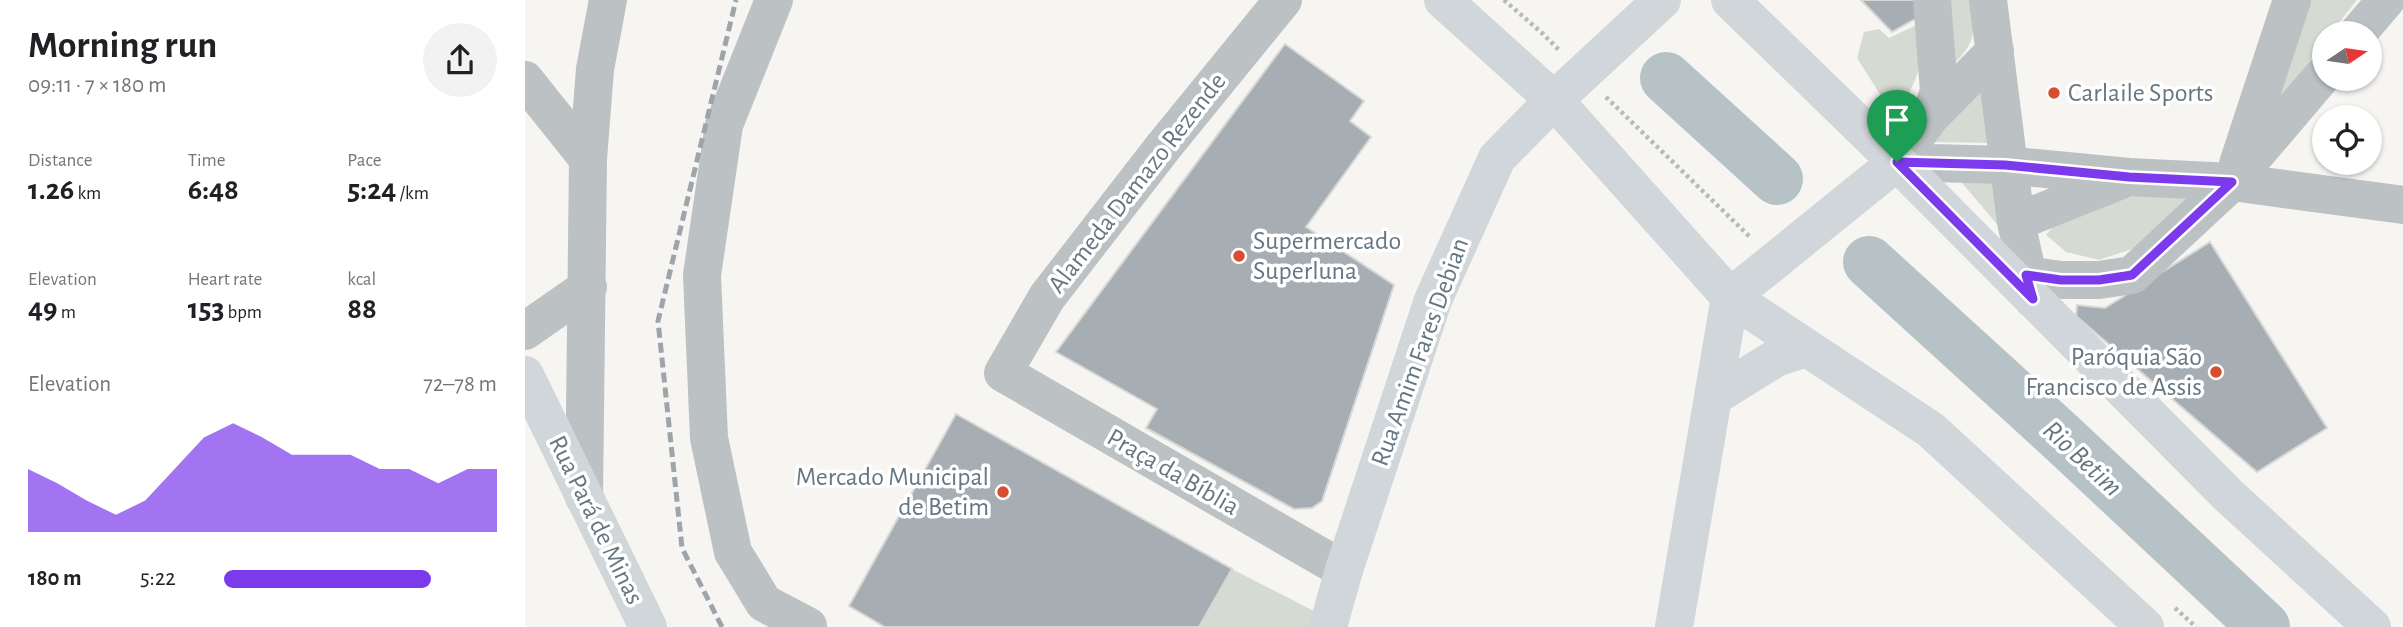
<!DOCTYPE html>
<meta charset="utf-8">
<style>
:root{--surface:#fff;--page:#f2f2f2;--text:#202124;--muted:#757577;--accent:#7c3aed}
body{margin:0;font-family:"Alegreya Sans",sans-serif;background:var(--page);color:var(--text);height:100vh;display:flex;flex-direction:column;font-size:26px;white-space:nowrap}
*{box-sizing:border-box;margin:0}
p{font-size:23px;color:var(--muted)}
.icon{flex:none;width:38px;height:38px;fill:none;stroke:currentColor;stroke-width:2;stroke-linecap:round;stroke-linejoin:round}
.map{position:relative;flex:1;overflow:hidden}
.panel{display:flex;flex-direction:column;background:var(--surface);width:525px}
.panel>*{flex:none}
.needle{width:46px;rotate:77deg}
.fabs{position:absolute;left:1787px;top:21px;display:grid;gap:14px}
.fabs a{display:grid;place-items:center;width:70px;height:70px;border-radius:50%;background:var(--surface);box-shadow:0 2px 5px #0004;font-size:35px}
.pin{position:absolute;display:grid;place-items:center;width:60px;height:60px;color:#fff;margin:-72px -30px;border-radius:50% 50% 50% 0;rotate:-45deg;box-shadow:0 0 7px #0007}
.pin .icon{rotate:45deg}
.round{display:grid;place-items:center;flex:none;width:74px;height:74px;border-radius:37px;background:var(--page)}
.head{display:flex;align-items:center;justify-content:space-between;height:119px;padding:0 28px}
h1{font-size:38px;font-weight:700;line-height:52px}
.metrics{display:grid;grid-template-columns:repeat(3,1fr);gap:10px;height:119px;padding:7px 28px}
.metrics div{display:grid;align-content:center}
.metrics b{font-size:30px;font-weight:700}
.metrics small{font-size:19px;font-weight:400}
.metrics p{font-size:19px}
.chart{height:196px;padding:14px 28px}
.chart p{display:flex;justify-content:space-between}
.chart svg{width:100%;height:126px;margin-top:7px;fill:var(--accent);opacity:.7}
ul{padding:0 28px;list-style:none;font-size:23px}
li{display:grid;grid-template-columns:112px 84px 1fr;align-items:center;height:52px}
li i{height:18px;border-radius:9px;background:var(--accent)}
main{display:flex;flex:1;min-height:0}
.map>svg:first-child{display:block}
.green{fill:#d5dad2}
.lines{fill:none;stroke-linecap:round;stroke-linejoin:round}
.river{stroke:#b6c2c6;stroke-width:52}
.building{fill:#a6aeb3;stroke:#d7d7d5;stroke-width:2}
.path{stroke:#b7babc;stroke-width:4.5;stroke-dasharray:3.5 3.5;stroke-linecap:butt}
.minor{stroke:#bcc1c4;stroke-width:38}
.major{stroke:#d1d6da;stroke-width:38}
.rail{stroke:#9ea5aa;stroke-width:5;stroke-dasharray:10 5;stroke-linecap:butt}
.route-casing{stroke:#fff;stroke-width:14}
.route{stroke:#7c3aed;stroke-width:9}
.poi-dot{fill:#d94d2f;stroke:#fff;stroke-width:2.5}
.labels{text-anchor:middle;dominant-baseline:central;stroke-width:7;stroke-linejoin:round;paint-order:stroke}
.poi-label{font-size:26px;fill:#667782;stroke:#fff;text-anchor:start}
.street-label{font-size:26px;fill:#667782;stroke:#fff}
.water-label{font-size:28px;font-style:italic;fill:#62787f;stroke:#fff}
</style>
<main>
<section class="panel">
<div class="head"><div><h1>Morning run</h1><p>09:11 · 7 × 180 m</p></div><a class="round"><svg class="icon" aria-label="share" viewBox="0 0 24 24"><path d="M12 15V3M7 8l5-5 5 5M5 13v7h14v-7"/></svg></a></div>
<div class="metrics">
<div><p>Distance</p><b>1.26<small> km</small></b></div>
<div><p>Time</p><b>6:48</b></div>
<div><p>Pace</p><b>5:24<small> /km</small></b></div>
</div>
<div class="metrics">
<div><p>Elevation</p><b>49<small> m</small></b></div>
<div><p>Heart rate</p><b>153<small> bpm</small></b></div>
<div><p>kcal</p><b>88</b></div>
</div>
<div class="chart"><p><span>Elevation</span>72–78 m</p>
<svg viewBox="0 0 160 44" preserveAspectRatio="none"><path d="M0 44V22L10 27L20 33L30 38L40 33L50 22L60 11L70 6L80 11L90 17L100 17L110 17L120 22L130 22L140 27L150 22L160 22V44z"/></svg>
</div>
<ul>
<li><b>180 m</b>5:22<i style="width:76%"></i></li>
</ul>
</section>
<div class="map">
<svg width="1878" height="627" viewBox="0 0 1878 627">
<rect width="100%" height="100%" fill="#f6f5f2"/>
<path class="green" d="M1420 0H1445C1450 33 1452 40 1428 65Z
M1784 0H1832L1806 33H1799V42L1745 113Z
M1398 22C1397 59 1397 74 1376 105L1358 99 1332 58 1339 32 1354 29 1364 38Z
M1460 84 1472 143 1405 142Z
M1477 180 1488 243 1437 183Z
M1676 187 1607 249 1574 260 1541 252 1521 235 1534 220 1604 193Z
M707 569 793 613 789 627H674Z"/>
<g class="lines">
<path class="river" d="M1141 78 1252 179
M1344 262 1535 436 1739 627"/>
</g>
<path class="building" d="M1336 0H1392L1395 16 1367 32Z
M760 44 839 101 825 121 846 137 781 227 869 285 797 501 787 508 769 509 621 428 632 409 531 352Z
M1685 242 1802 428 1732 472 1551 316 1552 305 1580 308Z
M431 414 707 569 674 627H360L324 606Z"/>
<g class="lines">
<path class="path" d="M979 0 1016 32 1035 51
M1081 97 1225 237
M1650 608 1671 627"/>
<path class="minor" d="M249 0 199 125 177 275 184 438 208 552 239 603 283 626
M758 0 639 146 522 297 478 373 819 570
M1463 0 1491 222 1508 299
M1833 33 1861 0
M0 80 63 159
M1405 117 1414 91 1407 0
M1372 162 1480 165 1604 177 1707 182 1878 205
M1372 162 1405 117 1470 51
M1713 164 1767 0
M1491 222 1596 180
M1501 275 1536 280H1574L1607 275 1707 182 1799 74
M0 331 63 287
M59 497 63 159 70 69 83 0"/>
<path class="major" d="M918 0 1029 100 1205 297 1406 430 1620 627
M1205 0 1372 162 1703 495 1847 627
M0 375 123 627
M1188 397 1251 358 1281 348
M803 627 819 570 908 300 972 158 1029 100 1137 0
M1149 627 1205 297 1372 162"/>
<path class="rail" d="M197 627 157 548 133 321 211 0"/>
</g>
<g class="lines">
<g class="route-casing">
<path id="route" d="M1372 162 1480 165 1604 177 1707 182 1607 275 1574 280H1536L1501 275 1508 299Z"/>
</g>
<use href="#route" class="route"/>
</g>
<g class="poi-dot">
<circle cx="1529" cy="93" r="7"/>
<circle cx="714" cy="256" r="7"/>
<circle cx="1691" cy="372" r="7"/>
<circle cx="478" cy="492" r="7"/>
</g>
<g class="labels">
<g class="poi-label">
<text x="1543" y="93">Carlaile Sports</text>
<text x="728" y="241">Supermercado<tspan x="728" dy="30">Superluna</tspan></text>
<text x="1677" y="357" text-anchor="end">Paróquia São<tspan x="1677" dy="30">Francisco de Assis</tspan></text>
<text x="464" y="477" text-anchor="end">Mercado Municipal<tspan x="464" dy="30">de Betim</tspan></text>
</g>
<g class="street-label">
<text transform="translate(612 183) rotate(-52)">Alameda Damazo Rezende</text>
<text transform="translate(895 352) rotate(-70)">Rua Amim Fares Debian</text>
<text transform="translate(648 472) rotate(30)">Praça da Bíblia</text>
<text transform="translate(71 520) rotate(64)">Rua Pará de Minas</text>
</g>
<g class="water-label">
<text transform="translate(1557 459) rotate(43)">Rio Betim</text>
</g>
</g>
</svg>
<div class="fabs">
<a><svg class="needle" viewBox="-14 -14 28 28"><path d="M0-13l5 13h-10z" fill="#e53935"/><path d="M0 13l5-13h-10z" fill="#757577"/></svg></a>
<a><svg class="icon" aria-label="locate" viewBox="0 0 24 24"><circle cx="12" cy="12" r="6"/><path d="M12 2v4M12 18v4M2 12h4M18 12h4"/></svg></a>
</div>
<div class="pin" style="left:1372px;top:162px;background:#1e9e55"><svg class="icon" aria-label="arrive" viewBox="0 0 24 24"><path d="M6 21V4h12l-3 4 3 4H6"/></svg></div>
</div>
</main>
